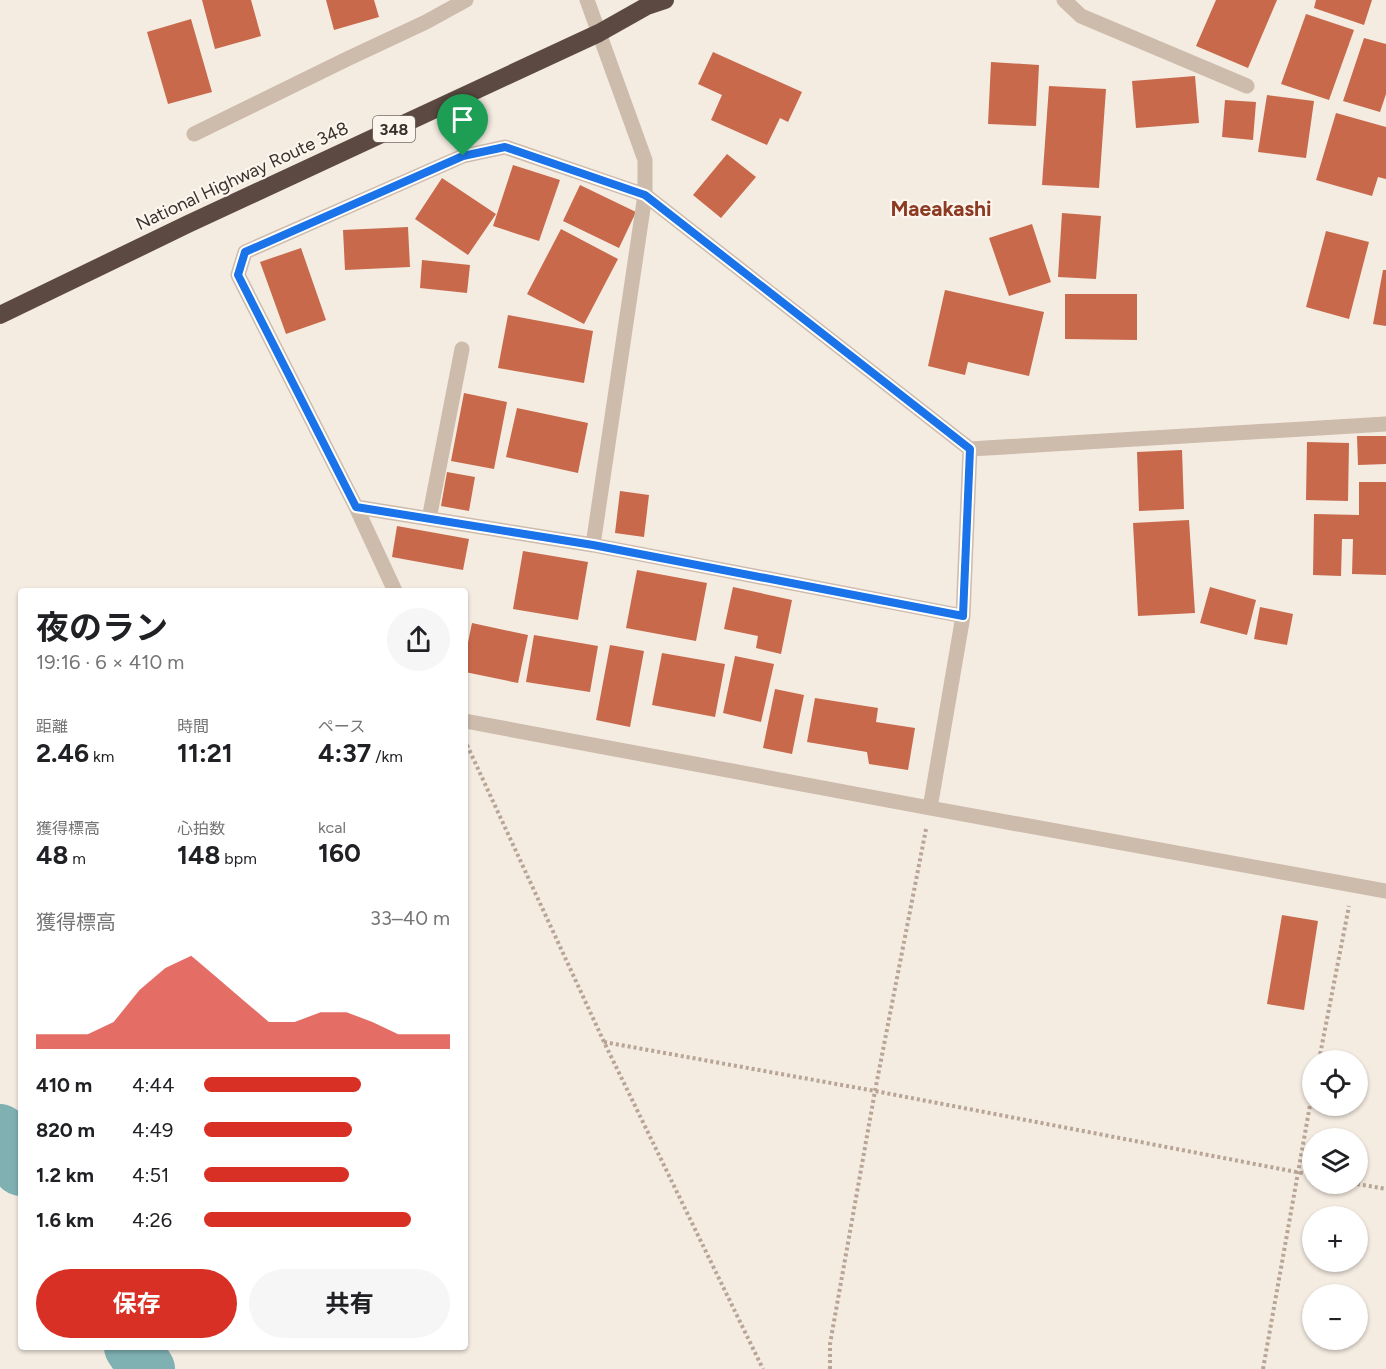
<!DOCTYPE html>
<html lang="ja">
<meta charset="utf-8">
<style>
:root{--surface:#fff;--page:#f6f6f6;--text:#202124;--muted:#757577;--accent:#d93025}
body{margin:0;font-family:Figtree,"Noto Sans JP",sans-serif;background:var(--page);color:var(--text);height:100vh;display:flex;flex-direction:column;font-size:22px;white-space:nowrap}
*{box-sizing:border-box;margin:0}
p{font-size:20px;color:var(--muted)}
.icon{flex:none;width:33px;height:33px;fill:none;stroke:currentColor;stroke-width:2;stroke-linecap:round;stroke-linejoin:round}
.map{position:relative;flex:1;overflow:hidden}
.drawer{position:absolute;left:18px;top:588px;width:450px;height:762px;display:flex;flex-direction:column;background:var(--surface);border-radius:6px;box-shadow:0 2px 4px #0004}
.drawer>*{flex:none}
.tools{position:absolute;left:1302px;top:1050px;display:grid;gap:12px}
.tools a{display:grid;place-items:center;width:66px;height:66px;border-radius:50%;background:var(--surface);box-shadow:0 2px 4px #0004;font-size:30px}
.pin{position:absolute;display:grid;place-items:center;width:51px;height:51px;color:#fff;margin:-62px -26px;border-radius:50% 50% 50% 0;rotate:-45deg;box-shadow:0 0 6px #0007}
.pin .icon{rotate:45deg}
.round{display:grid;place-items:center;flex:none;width:63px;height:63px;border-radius:32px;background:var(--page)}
.head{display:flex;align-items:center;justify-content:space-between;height:102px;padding:0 18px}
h1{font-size:33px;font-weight:700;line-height:45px}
.stats{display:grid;grid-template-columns:repeat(3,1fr);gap:9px;height:102px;padding:6px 18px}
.stats div{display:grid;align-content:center}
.stats b{font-size:26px;font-weight:700}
.stats small{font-size:16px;font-weight:400}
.stats p{font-size:16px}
.chart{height:168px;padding:12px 18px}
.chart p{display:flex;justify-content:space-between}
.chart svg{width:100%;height:108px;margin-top:6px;fill:var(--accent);opacity:.7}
.action{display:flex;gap:12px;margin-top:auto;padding:12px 18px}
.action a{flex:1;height:69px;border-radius:36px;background:var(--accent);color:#fff;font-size:24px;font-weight:700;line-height:69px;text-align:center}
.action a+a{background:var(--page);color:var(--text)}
ul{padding:0 18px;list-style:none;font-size:20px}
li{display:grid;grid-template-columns:96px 72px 1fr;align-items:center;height:45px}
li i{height:15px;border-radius:8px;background:var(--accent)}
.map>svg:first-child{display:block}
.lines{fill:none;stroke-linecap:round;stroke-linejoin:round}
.river{stroke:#7fb0b2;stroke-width:56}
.building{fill:#c8694b}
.path{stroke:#b9a596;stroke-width:4;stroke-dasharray:3 3;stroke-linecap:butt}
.lane{stroke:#cdbbac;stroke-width:15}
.highway{stroke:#5c4a42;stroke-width:18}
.route-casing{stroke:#fff;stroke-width:12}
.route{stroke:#1a73e8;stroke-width:8}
.labels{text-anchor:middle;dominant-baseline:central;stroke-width:4.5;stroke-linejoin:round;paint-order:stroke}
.shield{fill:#fbf5ee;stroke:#756b66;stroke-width:1.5}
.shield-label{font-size:16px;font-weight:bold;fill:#3b302b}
.street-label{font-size:18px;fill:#3b302b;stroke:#fbf5ee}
.quarter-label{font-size:21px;font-weight:bold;fill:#8c3b22;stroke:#fbf5ee}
</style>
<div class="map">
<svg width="1386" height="1369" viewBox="0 0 1386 1369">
<rect width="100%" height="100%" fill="#f4ebe1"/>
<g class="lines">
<path class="river" d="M0 1132 21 1168
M132 1347 147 1369"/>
</g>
<path class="building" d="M202 0H251L261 36 215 49Z
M326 0H374L379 17 334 30Z
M1216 0H1277L1248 68 1196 46Z
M1316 0H1372L1364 25 1314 8Z
M1306 14 1354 30 1329 100 1281 84Z
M191 19 212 92 168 104 147 32Z
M1364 38 1386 44V94L1380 112 1343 101Z
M713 52 802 92 788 122 780 118 767 145 711 120 722 95 698 84Z
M991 62 1039 65 1036 126 988 124Z
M1195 76 1199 123 1136 128 1132 81Z
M1049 86 1106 89 1099 188 1042 185Z
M1267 95 1314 101 1306 158 1258 152Z
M1225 100 1256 102 1253 140 1222 137Z
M1336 113 1386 127V179L1378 177 1372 196 1316 180Z
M727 154 756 177 721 218 693 195Z
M513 165 560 180 539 241 493 226Z
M442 178 496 214 468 255 415 219Z
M580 185 636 212 619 248 563 221Z
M1062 213 1101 216 1096 279 1058 277Z
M1032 224 1051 282 1009 296 989 238Z
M408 227 410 267 345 270 343 230Z
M561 229 618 259 584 324 527 294Z
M1326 231 1369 242 1349 319 1306 307Z
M301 248 326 320 286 334 260 262Z
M422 260 470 265 467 293 420 288Z
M1383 270H1386V326L1373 324Z
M945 290 1044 312 1029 376 968 362 965 375 928 366Z
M1065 294H1137V340L1065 339Z
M508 315 593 331 584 383 498 368Z
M464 393 507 402 494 469 451 461Z
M517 408 588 423 578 473 506 457Z
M1357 436H1386V464L1358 465Z
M1307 442 1349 443 1348 501 1306 500Z
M1182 450 1184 509 1139 511 1137 452Z
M447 472 475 477 469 511 441 506Z
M1359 482H1386V575L1352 574 1353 539H1342L1341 576 1313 575 1314 514 1359 515Z
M620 491 649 495 644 537 615 533Z
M1189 520 1195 613 1138 616 1133 523Z
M397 526 469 539 463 570 392 557Z
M523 551 588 562 578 620 513 609Z
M637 570 707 583 696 641 626 628Z
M733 587 792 600 781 654 756 648 758 636 724 629Z
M1210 587 1256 600 1247 635 1200 623Z
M1260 607 1293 614 1287 645 1254 639Z
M472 623 528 635 518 683 465 672V657Z
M534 635 598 646 590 692 526 682Z
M610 645 644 651 630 727 596 720Z
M662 653 725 664 715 717 652 705Z
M735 656 774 664 761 722 723 713Z
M775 689 804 695 792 754 763 748Z
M815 698 878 708 876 722 915 728 908 770 869 764 867 752 807 742Z
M1282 915 1318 921 1304 1010 1267 1004Z"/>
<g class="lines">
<path class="path" d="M467 745 604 1042 763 1369
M604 1042 875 1091 1312 1175
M1319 1060 1349 906
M1357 1184 1386 1189
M830 1369V1344L875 1091 926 829
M1263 1369 1312 1094"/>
<path class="lane" d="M587 0 645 160V195L593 545
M1064 0 1081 16 1247 86
M194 134 347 59 426 22 466 0
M356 507 593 545 963 616
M429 519 462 349
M395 591 356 507 238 275 245 252 463 156 505 147 645 195 970 449 1386 424
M465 721 930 808 1386 891
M930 808 963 616 970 449"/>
<path class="highway" d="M0 315 188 224 599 33 647 6 665 0"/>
</g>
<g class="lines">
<g class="route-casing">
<path id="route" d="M505 147 645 195 970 449 963 616 593 545 356 507 238 275 245 252 463 156Z"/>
</g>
<use href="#route" class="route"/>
</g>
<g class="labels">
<rect class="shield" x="373" y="116" width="42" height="26" rx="4.5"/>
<g class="shield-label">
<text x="394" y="129">348</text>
</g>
<g class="street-label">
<text transform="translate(242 176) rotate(-25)">National Highway Route 348</text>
</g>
<g class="quarter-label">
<text x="941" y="208">Maeakashi</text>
</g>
</g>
</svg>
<div class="tools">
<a><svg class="icon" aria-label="locate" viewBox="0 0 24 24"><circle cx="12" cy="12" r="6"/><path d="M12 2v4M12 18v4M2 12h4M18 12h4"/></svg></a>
<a><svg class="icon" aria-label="layers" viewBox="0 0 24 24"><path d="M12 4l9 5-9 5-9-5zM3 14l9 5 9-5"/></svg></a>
<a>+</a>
<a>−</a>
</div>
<div class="pin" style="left:463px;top:156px;background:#1e9e55"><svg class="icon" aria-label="arrive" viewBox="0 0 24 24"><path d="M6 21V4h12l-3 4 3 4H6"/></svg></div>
<section class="drawer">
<div class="head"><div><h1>夜のラン</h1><p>19:16 · 6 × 410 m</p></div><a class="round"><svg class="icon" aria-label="share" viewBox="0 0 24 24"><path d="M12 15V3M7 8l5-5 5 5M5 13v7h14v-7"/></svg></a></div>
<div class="stats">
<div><p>距離</p><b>2.46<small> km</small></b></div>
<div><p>時間</p><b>11:21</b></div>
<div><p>ペース</p><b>4:37<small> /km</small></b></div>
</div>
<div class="stats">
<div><p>獲得標高</p><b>48<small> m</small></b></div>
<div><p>心拍数</p><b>148<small> bpm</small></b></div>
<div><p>kcal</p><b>160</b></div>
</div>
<div class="chart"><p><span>獲得標高</span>33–40 m</p>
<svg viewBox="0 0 160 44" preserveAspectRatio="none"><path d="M0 44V38L10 38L20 38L30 33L40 20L50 11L60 6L70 15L80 24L90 33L100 33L110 29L120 29L130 33L140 38L150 38L160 38V44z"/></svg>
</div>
<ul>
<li><b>410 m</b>4:44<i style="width:64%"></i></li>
<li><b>820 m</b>4:49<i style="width:60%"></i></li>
<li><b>1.2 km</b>4:51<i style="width:59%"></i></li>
<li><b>1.6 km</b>4:26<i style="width:84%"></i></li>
</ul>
<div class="action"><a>保存</a><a>共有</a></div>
</section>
</div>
